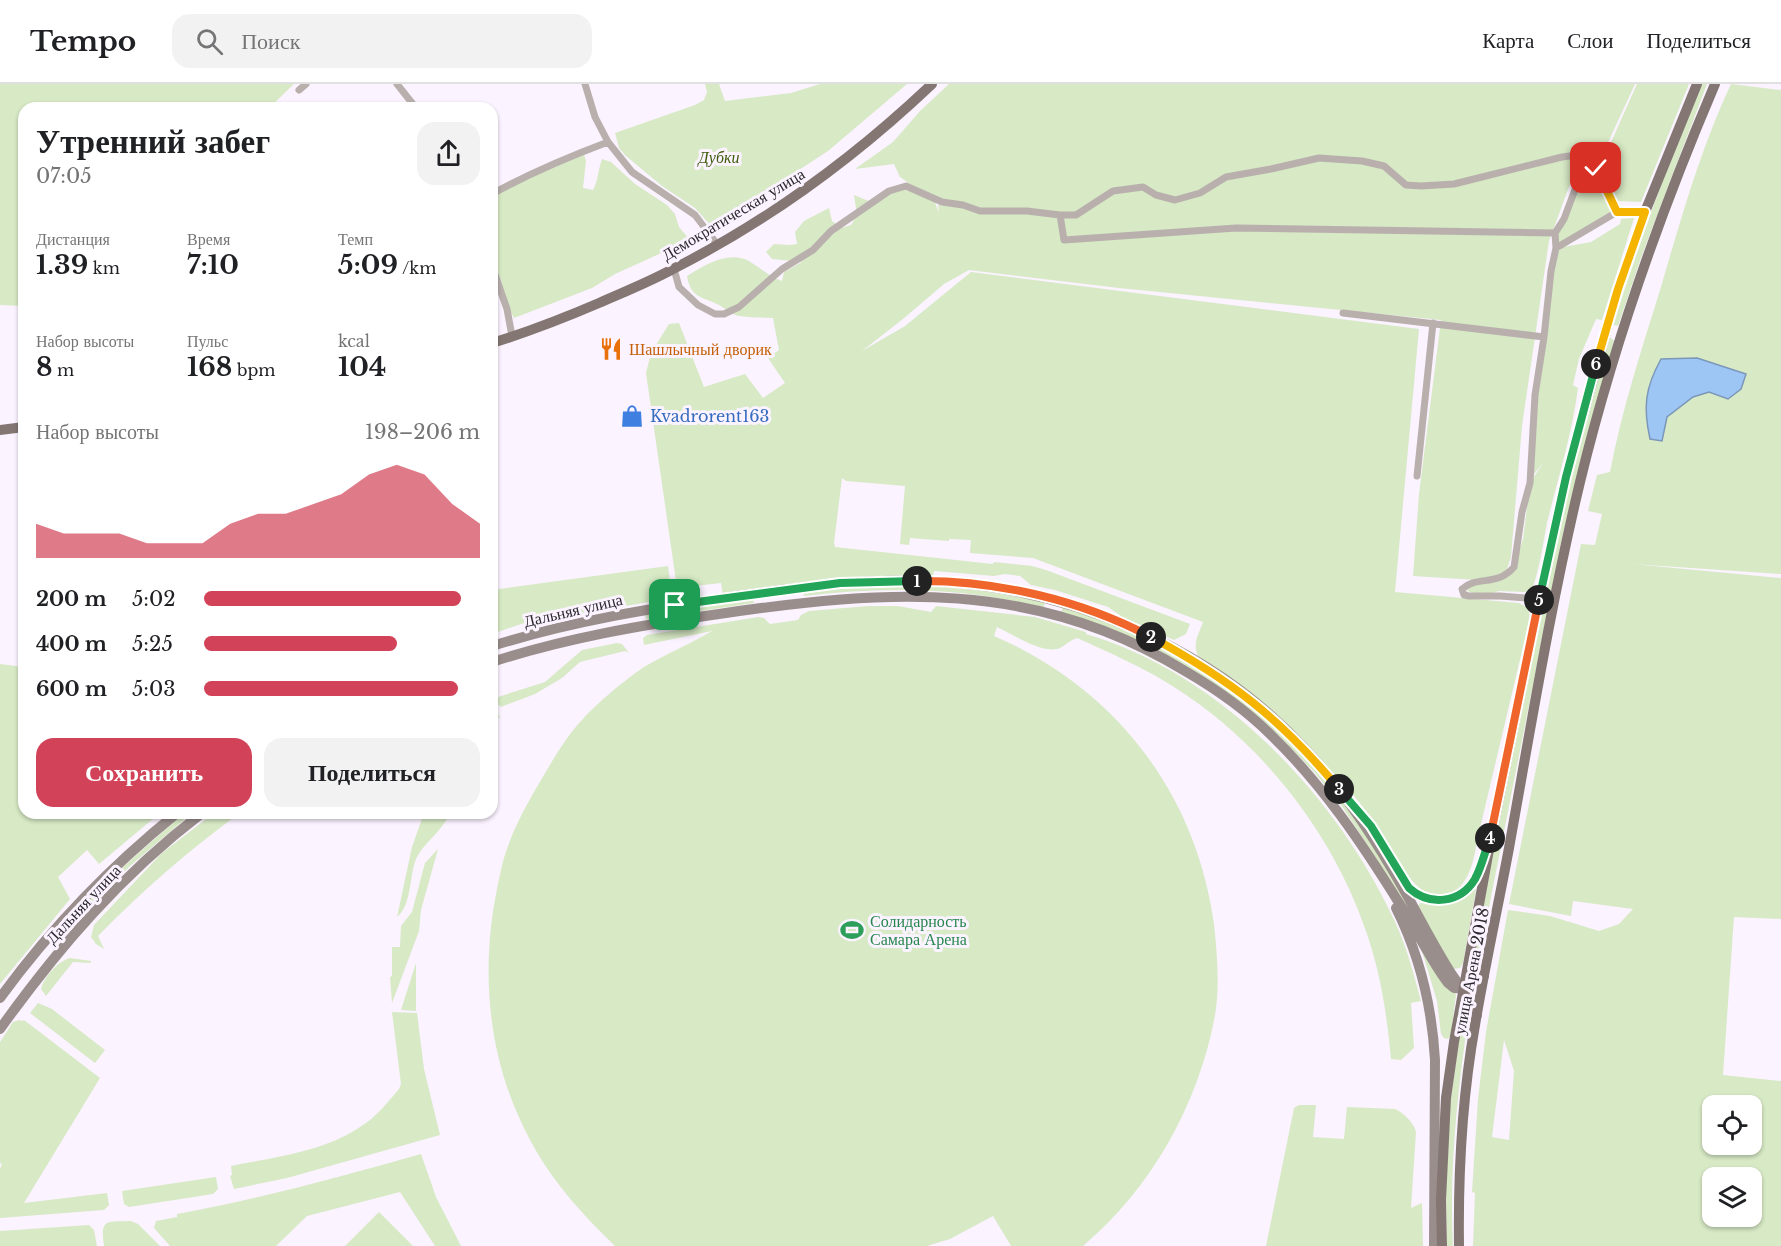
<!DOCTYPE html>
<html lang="ru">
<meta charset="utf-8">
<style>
:root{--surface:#fff;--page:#f2f2f2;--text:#202124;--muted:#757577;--line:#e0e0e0;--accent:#d24258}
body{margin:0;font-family:"Libre Baskerville",serif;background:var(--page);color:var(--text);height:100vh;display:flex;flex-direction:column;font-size:22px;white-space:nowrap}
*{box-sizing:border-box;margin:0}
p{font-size:20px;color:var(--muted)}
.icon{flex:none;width:33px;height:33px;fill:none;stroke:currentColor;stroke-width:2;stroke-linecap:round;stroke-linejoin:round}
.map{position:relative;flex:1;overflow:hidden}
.side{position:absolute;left:18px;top:18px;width:480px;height:717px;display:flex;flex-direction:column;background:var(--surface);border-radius:18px;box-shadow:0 2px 4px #0004}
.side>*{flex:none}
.buttons{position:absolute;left:1702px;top:1011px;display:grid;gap:12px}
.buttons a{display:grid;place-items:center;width:60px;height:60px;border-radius:12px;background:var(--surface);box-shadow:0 2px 4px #0004;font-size:30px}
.pin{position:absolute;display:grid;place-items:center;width:51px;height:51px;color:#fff;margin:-26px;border-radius:12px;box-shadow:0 3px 9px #0006}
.km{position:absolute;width:30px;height:30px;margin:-15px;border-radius:50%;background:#222;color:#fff;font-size:16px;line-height:30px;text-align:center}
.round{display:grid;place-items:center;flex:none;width:63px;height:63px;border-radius:18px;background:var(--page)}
.summary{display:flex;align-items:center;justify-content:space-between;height:102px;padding:0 18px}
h1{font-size:33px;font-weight:700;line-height:45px}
.stats{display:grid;grid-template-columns:repeat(3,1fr);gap:9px;height:102px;padding:6px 18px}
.stats div{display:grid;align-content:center}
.stats b{font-size:26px;font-weight:700}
.stats small{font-size:16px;font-weight:400}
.stats p{font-size:16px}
.chart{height:168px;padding:12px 18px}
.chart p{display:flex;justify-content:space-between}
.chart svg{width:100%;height:108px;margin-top:6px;fill:var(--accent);opacity:.7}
.primary-button{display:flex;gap:12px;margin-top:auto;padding:12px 18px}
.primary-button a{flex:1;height:69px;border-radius:18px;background:var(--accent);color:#fff;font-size:24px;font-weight:700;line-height:69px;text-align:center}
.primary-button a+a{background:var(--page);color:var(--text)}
ul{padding:0 18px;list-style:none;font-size:20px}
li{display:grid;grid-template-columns:96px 72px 1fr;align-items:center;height:45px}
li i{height:15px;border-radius:8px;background:var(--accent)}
header{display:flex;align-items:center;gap:36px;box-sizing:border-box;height:84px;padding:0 30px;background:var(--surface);border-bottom:2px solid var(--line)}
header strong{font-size:28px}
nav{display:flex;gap:33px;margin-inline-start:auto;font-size:21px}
.search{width:420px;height:54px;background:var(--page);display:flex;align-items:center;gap:15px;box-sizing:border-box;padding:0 21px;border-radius:18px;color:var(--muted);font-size:22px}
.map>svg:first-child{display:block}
.green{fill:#d7e9c5;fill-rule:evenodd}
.water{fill:#9ec6f5;stroke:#7c97b9;stroke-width:1.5}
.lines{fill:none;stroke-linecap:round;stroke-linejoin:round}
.minor{stroke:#b9b0ae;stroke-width:7}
.secondary{stroke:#9a8e8c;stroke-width:10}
.primary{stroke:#847673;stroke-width:10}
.split-1-casing{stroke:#fff;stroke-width:12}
.split-2-casing{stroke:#fff;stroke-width:12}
.split-3-casing{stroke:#fff;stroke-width:12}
.split-4-casing{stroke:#fff;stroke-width:12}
.split-5-casing{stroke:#fff;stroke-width:12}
.split-6-casing{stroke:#fff;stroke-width:12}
.split-7-casing{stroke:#fff;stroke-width:12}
.split-1{stroke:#22a559;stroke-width:8}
.split-2{stroke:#f0652b;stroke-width:8}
.split-3{stroke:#f5b400;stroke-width:8}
.split-4{stroke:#22a559;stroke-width:8}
.split-5{stroke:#f0652b;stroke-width:8}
.split-6{stroke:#22a559;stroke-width:8}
.split-7{stroke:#f5b400;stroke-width:8}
.labels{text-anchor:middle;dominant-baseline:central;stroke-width:6;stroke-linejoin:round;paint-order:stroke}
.park-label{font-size:16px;font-style:italic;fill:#3d5b0b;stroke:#fbf3ff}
.street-label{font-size:16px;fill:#2c282e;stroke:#fbf3ff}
.food-label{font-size:16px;fill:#c56008;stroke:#fbf3ff;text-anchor:start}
.shop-label{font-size:16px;fill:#366cbe;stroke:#fbf3ff;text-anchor:start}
.leisure-label{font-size:16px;fill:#27864d;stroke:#fbf3ff;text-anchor:start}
</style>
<header>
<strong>Tempo</strong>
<div class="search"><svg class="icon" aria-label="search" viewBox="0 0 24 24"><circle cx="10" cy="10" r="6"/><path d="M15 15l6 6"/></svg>Поиск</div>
<nav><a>Карта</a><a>Слои</a><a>Поделиться</a></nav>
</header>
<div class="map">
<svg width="1781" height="1162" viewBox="0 0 1781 1162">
<rect width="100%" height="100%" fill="#fbf3ff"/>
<path class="green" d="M0 0H294L269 24H24V222L0 221Z
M705 0H719L725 17 791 9 820 0H907L828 67 712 143 695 124 662 102 626 72 619 64 615 49 695 21 704 16 707 8Z
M949 0H1635L1599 78 1591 79 1617 128 1558 164 1591 158 1620 140 1621 135 1634 134 1602 236 1596 235 1579 275 1573 301 1578 304C1572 350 1558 394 1547 439 1543 460 1540 482 1533 503L1525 508 1499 507 1482 512 1467 507 1471 498 1477 496 1413 492 1419 410 1441 236 1119 204 969 186 944 200 903 235 862 267 905 242 971 188 1419 245 1395 508 1519 519 1528 524 1530 533 1477 757C1473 783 1465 818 1429 809 1409 805 1380 746 1366 727 1332 681 1287 647 1243 610 1228 598 1211 586 1198 572 1192 559 1199 550 1203 538L1033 474 970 469 971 456 949 455V457L910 454 909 461 900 460 905 402 846 397 842 394 834 459 835 463 993 480 994 478 1032 482 1046 486 1190 540 1186 550 1174 556 1124 534 1108 523 1055 506 1031 501 1020 492 1005 490 994 492 934 487 933 493 723 511 721 499 677 504 646 289 651 269 669 240 679 239 704 303 745 290 763 314 785 299 768 274 779 266 773 234C762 233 750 234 740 232 732 231 726 225 719 221 702 212 691 215 687 192 704 181 729 166 749 177 760 184 769 192 782 197L784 188 802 178 772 175 766 168 774 160 789 161 797 160 795 148 804 137 829 124 832 137 841 144 851 141 857 131 854 111 876 120 894 105 913 107 934 116 939 129 938 121 959 123 917 105 900 93 894 80 855 85 893 58 920 27ZM1583 80 1555 149 1530 377V395L1543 379 1530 399 1523 455 1514 483 1506 488 1511 473 1522 342 1549 157 1577 81Z
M1637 0H1689L1641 118 1615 117 1600 83Z
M1701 0H1707L1642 171 1618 242 1613 241C1639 159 1668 79 1701 0Z
M1731 0 1781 6V490L1632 480 1781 494V835L1734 833 1723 991 1781 997V1162H1473L1475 1109 1472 1108 1478 1015 1486 948 1508 826 1550 832 1599 847 1619 840 1633 825 1573 817 1571 832 1509 820 1581 460 1595 461 1602 430 1588 427 1597 391 1610 388C1622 325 1642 264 1661 203 1681 134 1701 64 1731 0ZM1504 956 1514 987 1509 1056 1492 1053ZM1713 1022H1752V1060H1713ZM1713 1094H1752V1132H1713Z
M584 70 586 77 583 104 593 106C598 97 598 86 602 75L611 78 635 100 667 121 675 130 679 143 690 156 615 190 592 204 514 234 505 217 501 196 495 192 492 196V112L543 86Z
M1610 253 1614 257 1563 449 1477 884 1475 888H1472L1471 879 1559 442 1582 347Z
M668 482 672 512 662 516 527 538 492 550V506Z
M873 502 943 503 978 506 1045 518 1044 523C1024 519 1004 515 985 512 925 503 863 505 804 512L803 508Z
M753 514 754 519 646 535 645 529Z
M868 522H898L931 528 936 522 1035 533 1086 548V550C1222 590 1338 713 1396 840 1407 864 1414 891 1421 917L1411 919 1414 964 1401 976 1391 975C1387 932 1381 891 1367 850 1334 751 1263 659 1174 603 1143 583 1110 569 1077 554 1070 556 1066 561 1060 564 1044 571 1012 550 997 543L994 552C1115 604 1196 709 1214 840 1217 869 1220 902 1215 931 1199 1019 1152 1104 1083 1162H1011L993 1132 950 1155 927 1162H615C581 1129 550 1095 528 1052 488 976 480 889 497 805 500 792 502 778 507 765 515 741 528 718 541 696 553 676 565 654 582 636 596 620 626 595 644 583 666 570 690 560 712 547L644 561 643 554 647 551 758 533 764 534 770 540 798 536 801 531 809 527Z
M1063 523 1111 538 1201 586 1252 623 1289 656 1334 706 1372 760 1448 890 1366 759 1341 721 1315 689 1279 652 1243 621 1061 528Z
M617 559 622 560 629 569 625 567 580 578 562 594 535 610 501 623 499 621 495 623 500 634 492 633V615L545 598 582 566Z
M0 580 24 583V729H160L99 780 87 766 58 793 70 815 0 900Z
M185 729H192L130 782 72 840 69 836C106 798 144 763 185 729Z
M214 729H240C189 766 142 807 98 852L104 865 96 860 91 853 94 841 162 769Z
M424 729H450C442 748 424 758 416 775 409 792 412 821 397 833L412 763Z
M438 765 421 826 419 847 392 919 390 893 392 892V863H400L401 842 412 828 425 779Z
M1474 804 1476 806 1463 879 1460 884 1453 885 1417 823 1421 818Z
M1422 867 1456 910 1451 951 1448 955 1444 954 1441 950 1437 917Z
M70 874 91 877V879L73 878 46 912 41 905C44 893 58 877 70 874Z
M416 879V927L401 926Z
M38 919 52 925 105 966 95 979 30 929Z
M392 928 417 929 424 985 440 1051 287 1094 234 1105 230 1092 232 1091 231 1082C275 1073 325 1068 363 1041 377 1032 388 1018 399 1005L401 1000Z
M1464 932 1468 936C1457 1011 1449 1087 1453 1162H1447L1446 1108 1449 1029 1462 934Z
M19 936 23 937 24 936 100 994 24 1119 107 1109 109 1121 104 1126 0 1134V1085L2 1080 0 1079V958L13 938Z
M1299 1021H1316L1313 1053 1344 1055 1347 1023 1395 1025C1404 1029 1414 1039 1416 1048L1411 1124 1422 1119 1423 1162H1266L1294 1024Z
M421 1070 436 1113 461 1162H435L400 1108 307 1132 276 1162H170L154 1144 156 1137 177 1133V1130C259 1115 340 1093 421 1070Z
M216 1093 218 1105 213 1110 129 1123 124 1120 122 1107Z
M379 1128 413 1162H345Z
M131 1137 138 1140 160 1162H104C100 1134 106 1138 131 1137Z
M89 1141 94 1146 97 1162H0V1147Z"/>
<path class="water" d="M1697 274 1746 290 1741 305 1728 315 1709 308 1693 313 1667 333 1662 357 1650 355C1643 323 1645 304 1661 275Z"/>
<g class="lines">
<path class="minor" d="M397 0 416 24
M585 0 595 33 608 58 632 88 695 131 717 160
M299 6 306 0
M1586 76 1596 84 1617 128
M492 110C530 89 568 73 608 58
M1060 131H1076L1113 107 1143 103 1156 111 1175 116 1200 109 1226 93 1271 85 1319 74 1362 77 1384 82 1406 101 1421 102 1454 100 1562 73 1577 71 1586 76 1564 135 1555 149 1556 164 1551 187 1544 253 1535 311 1530 399 1522 428 1514 483C1497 503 1477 491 1462 505L1464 511 1469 512H1500L1539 515
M1556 164 1617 128H1645
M492 182 507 225 512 252
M674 185 679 203 698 221 715 230H724L739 223 782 185 813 166 831 147 889 107 906 102 942 118 963 121 980 127H1027L1060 131 1064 156 1236 144 1555 149
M1343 229 1544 253
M1417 392 1433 239"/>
<path class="secondary" d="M492 562C572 537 653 524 736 512 801 503 866 494 931 497 1071 504 1212 563 1307 667 1347 710 1379 761 1408 813 1421 837 1434 862 1449 886 1458 901 1471 914 1477 931
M492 578C566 554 642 541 719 530 886 505 1035 495 1185 587 1216 605 1245 625 1271 651 1323 701 1363 761 1401 822 1417 847 1430 875 1448 899L1454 904 1470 905 1484 892
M1406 799C1421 824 1457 820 1473 797 1479 789 1482 777 1486 767
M1396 824C1420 872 1432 923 1435 976L1434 1162
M0 914C51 844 110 783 177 729
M0 945C59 863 121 791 202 729"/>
<path class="primary" d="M492 259C528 248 564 234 599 219 624 208 649 198 673 185 768 137 855 73 932 0
M0 346 24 343
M1442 1162 1441 1116 1446 1014 1454 958 1492 749 1550 464 1566 393 1618 205 1645 128 1697 0
M1459 1162C1458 1088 1462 1014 1475 941 1485 881 1498 823 1509 764 1531 642 1551 519 1580 398 1613 262 1660 129 1715 0"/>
</g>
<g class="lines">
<g class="split-1-casing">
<path id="split-1" d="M675 521 840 499 917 497"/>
</g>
<g class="split-2-casing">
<path id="split-2" d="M917 497C996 496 1081 516 1151 553"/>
</g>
<g class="split-3-casing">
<path id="split-3" d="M1151 553C1231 596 1281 635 1339 705"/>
</g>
<g class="split-4-casing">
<path id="split-4" d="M1339 705 1371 742 1409 804C1429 822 1460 820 1475 795 1482 782 1485 767 1490 754"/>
</g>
<g class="split-5-casing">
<path id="split-5" d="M1490 754 1539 516"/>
</g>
<g class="split-6-casing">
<path id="split-6" d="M1539 516 1566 393 1596 280"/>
</g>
<g class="split-7-casing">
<path id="split-7" d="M1596 84 1617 128H1645L1618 205 1596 280"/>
</g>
<use href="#split-1" class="split-1"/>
<use href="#split-2" class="split-2"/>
<use href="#split-3" class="split-3"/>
<use href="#split-4" class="split-4"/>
<use href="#split-5" class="split-5"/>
<use href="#split-6" class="split-6"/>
<use href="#split-7" class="split-7"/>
</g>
<defs>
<g id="restaurant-bare" transform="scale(1.8)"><path d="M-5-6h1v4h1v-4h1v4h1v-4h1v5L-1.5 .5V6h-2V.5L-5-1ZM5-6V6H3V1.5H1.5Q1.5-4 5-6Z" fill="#e8710a" stroke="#fbf3ff" stroke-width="2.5" paint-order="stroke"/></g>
<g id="shop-bare" transform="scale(1.8)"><path d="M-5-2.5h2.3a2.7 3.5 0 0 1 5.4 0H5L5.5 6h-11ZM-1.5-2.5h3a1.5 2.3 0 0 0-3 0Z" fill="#3f7fe0" stroke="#fbf3ff" stroke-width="2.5" paint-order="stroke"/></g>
<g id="stadium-bare" transform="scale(1.8)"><path d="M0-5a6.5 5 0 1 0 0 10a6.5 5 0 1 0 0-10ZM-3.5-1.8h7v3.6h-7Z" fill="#2e9e5b" stroke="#fbf3ff" stroke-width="2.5" paint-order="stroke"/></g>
</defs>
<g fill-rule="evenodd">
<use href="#restaurant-bare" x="611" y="265"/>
<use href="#shop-bare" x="632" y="332"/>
<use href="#stadium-bare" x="852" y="846"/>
</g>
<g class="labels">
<g class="park-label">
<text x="719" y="73">Дубки</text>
</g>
<g class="street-label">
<text transform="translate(733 130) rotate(-31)">Демократическая улица</text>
<text transform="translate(573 526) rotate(-13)">Дальняя улица</text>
<text transform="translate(83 820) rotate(-47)">Дальняя улица</text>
<text transform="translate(1471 887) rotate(-79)">улица Арена 2018</text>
</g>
<g class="food-label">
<text x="629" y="265">Шашлычный дворик</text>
</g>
<g class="shop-label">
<text x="650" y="332">Kvadrorent163</text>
</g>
<g class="leisure-label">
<text x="870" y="837">Солидарность<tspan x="870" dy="18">Самара Арена</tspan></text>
</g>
</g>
</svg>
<div class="buttons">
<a><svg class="icon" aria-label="locate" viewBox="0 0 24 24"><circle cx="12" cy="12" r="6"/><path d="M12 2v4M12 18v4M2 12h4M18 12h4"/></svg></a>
<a><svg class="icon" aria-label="layers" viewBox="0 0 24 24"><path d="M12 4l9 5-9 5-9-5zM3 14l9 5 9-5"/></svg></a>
</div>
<div class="pin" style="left:675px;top:521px;background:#1e9e55"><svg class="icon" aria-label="arrive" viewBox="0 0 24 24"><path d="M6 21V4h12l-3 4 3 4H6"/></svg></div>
<div class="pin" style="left:1596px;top:84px;background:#d93025"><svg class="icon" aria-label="check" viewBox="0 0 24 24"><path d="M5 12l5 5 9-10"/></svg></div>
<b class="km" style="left:917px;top:497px">1</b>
<b class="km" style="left:1151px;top:553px">2</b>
<b class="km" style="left:1339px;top:705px">3</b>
<b class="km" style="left:1490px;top:754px">4</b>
<b class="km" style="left:1539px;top:516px">5</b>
<b class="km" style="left:1596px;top:280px">6</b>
<section class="side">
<div class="summary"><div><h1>Утренний забег</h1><p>07:05</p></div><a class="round"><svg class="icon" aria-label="share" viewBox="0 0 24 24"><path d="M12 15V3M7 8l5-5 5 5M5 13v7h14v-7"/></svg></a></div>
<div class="stats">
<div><p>Дистанция</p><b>1.39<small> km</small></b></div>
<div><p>Время</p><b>7:10</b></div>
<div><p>Темп</p><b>5:09<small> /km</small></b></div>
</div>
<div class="stats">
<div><p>Набор высоты</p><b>8<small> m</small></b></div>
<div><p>Пульс</p><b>168<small> bpm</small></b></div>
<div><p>kcal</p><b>104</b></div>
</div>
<div class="chart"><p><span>Набор высоты</span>198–206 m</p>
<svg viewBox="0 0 160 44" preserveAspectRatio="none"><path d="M0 44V30L10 34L20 34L30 34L40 38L50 38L60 38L70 30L80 26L90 26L100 22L110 18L120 10L130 6L140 10L150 22L160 30V44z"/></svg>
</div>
<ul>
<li><b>200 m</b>5:02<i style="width:93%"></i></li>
<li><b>400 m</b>5:25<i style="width:70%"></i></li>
<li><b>600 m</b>5:03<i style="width:92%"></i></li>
</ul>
<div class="primary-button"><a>Сохранить</a><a>Поделиться</a></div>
</section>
</div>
